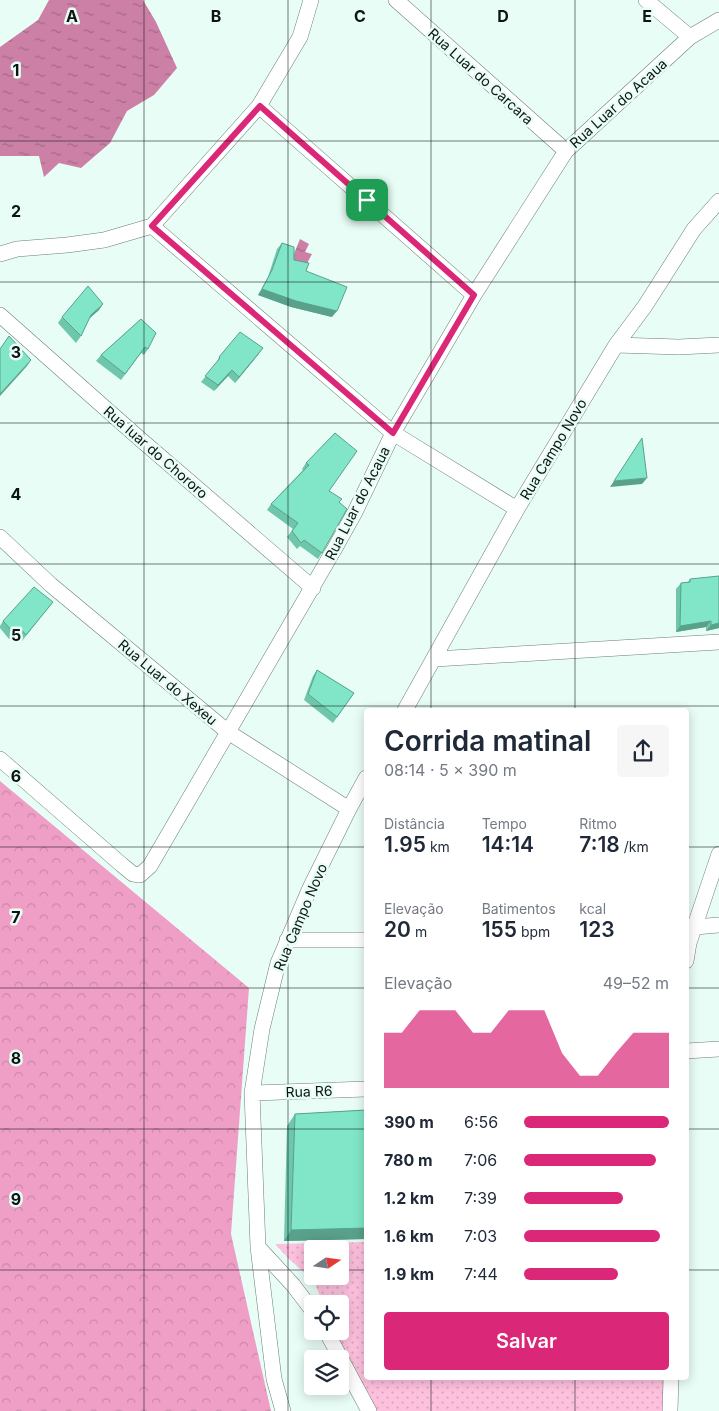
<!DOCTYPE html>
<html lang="pt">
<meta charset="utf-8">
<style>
:root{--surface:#fff;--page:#f6f6f7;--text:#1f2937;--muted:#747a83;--accent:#db2777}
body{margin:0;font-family:Inter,sans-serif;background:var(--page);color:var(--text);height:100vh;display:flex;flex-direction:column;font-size:19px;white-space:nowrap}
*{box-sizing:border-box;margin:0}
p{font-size:16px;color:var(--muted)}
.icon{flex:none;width:28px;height:28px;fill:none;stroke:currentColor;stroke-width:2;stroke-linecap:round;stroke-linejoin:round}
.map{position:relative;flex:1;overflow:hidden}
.panel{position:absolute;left:364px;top:708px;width:325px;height:672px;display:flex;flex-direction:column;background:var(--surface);border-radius:5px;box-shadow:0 2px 12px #0003}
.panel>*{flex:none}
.needle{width:32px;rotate:77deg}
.fabs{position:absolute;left:304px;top:1240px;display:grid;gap:10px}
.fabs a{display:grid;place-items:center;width:45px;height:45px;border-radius:5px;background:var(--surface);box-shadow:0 2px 12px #0003;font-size:25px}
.pin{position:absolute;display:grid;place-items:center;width:42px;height:42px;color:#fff;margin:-21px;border-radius:10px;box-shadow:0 2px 8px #0006}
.round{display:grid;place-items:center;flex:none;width:52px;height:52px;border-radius:5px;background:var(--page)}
.headline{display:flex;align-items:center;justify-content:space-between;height:85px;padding:0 20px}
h1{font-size:28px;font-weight:600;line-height:38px}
.figures{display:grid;grid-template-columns:repeat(3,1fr);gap:8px;height:85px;padding:5px 20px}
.figures div{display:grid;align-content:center}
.figures b{font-size:21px;font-weight:600}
.figures small{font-size:14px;font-weight:400}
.figures p{font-size:14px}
.chart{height:140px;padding:10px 20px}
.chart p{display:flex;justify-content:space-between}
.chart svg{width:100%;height:90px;margin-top:5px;fill:var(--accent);opacity:.7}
.button{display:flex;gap:10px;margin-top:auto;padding:10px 20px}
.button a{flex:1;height:58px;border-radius:5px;background:var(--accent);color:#fff;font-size:20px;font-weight:600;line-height:58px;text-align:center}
ul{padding:0 20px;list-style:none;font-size:16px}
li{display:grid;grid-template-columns:80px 60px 1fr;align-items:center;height:38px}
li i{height:12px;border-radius:6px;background:var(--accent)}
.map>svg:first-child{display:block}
.grass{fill:url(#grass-dots);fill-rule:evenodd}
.forest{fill:url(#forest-crowns)}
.water{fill:url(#water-ripples)}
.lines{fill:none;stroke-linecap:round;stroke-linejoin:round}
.minor-casing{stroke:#6b7e77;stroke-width:16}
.minor{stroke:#fff;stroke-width:15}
.wall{fill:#6ec6ab}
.shaded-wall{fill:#5aa18b}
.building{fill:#80e6c7;stroke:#5aa18b}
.route-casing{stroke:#fff;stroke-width:10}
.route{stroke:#db2777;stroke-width:6}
.grid{fill:none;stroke:#0d1412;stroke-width:1;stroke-opacity:0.55}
.labels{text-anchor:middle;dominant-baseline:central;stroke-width:5;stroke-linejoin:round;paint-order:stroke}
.street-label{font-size:14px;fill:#0d1412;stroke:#e8fdf6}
.grid-label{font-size:16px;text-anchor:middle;font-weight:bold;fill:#0d1412;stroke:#e8fdf6;stroke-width:5;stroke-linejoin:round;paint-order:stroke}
</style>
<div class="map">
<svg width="719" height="1411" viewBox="0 0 719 1411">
<defs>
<pattern id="grass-dots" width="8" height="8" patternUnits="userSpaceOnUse" patternTransform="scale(1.25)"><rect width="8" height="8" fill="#fdc1dd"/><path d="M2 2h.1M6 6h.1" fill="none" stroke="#d8a5bd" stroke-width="1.8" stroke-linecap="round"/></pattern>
<pattern id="forest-crowns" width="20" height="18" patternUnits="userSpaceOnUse" patternTransform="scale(1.25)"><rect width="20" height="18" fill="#ef9fc5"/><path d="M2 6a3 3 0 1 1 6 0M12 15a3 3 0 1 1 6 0" fill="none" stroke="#cc88a8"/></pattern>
<pattern id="water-ripples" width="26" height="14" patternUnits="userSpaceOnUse" patternTransform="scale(1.25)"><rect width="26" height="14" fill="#cc80a5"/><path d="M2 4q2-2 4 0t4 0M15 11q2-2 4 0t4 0" fill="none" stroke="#a46885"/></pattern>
</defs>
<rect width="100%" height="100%" fill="#e8fdf6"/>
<path class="grass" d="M366 1242V1378H664L663 1411H377L352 1367 335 1331H340V1304H323L314 1281 289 1259 275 1244ZM312 1249H340V1276H312Z"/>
<path class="forest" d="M0 781 249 988 231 1234 271 1411H0Z"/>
<path class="water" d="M49 0H143L156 22 177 68 154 95 127 111 110 143 81 168 59 163 44 177 39 156H0V47L38 20Z
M300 239 309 244 305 252 312 254 304 269 289 266Z"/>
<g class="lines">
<g class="minor-casing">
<path id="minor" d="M396 0 566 151
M646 0 690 37
M259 106 474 295
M152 226 393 433 517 509
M0 254 17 249 67 245 104 240 152 226 259 106 300 37 311 0
M0 315 140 439 313 588
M616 345 679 347 719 345
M0 537 51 585 228 732 349 809
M435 659 719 642
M405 710 517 509 616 345 645 306 694 229 719 201
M0 759 122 865 133 874 140 875 150 866 335 548 355 512 393 433 474 295 566 151 690 37 719 20
M695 927 719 925
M287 940H366
M686 961 689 943 719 854
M686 1051 719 1049
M252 1093 366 1089
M258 1247 293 1285 312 1310
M326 1331 369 1411
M283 1411 274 1379 258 1247 252 1093 262 1029 278 963 310 888 349 809 366 778
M670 1411 671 1378"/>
</g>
<use href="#minor" class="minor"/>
</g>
<path class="wall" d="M282 243 294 260 306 271 332 317 291 307 258 295 268 277 277 249Z
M99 310 89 319 81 336 76 343 58 323 62 317Z
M141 319 148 349 144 355 141 353 121 380 96 361 101 355Z
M263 348 235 383 228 376 214 391 201 382 216 364 219 357Z
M335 433 329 491 339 502 322 553 318 559 300 546 297 549 287 537 293 529 267 510 271 504 303 470 302 469 306 463Z
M690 579 719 628 706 631V627L676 632V589L681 583 688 582Z
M53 602 22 641 16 634 9 639 0 628V626L3 621Z
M317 670 354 693 333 723 304 700 313 676Z
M366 1110V1239L284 1241 287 1126 295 1114Z"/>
<path class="shaded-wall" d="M262 289 337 311 332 317 291 307 258 295Z
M103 304 99 310 86 321 91 315Z
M263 348 258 355 235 383 239 377Z
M31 360 27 366 0 396V394Z
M232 370 228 376 214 391 218 385Z
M647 478 642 484 610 487 614 481Z
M711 621 706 627 676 632 680 626Z
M719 623V628L706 631 711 625Z
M20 628 16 634 9 639 14 633Z
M366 1228V1239L284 1241 291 1230Z"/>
<path class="building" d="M282 243 294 247V260L309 263 306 271 347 287 337 311 296 301 262 289 272 270Z
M88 286 103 304 91 315 81 336 62 317Z
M141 319 156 333 148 349 145 347 125 374 101 355Z
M240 332 263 348 239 377 232 370 218 385 205 376 220 358 219 357Z
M9 336 31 360 0 394V349Z
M335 433 357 451 329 491 342 499 339 502 347 509 322 553 304 540 301 543 292 531 298 523 271 504 309 465 306 463Z
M642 438 647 478 614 481Z
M719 576V623L711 625V621L680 626 681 583 690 582V579Z
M34 587 53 602 26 635 20 628 14 633 3 621Z
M317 670 354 693 337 717 308 694Z
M366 1110V1228L291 1230 295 1114Z"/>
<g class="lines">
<g class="route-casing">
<path id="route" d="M260 106 474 295 393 433 152 226Z"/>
</g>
<use href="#route" class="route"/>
</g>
<path class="grid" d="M144 0V1411M288 0V1411M431 0V710M575 0V710M0 141H719M0 282H719M0 423H719M0 564H719M0 706H719M0 847H366M686 847H719M0 988H366M686 988H719M0 1129H366M686 1129H719M0 1270H312M340 1270H366M686 1270H719M431 1378V1411M575 1378V1411"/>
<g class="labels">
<g class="street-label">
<text transform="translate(481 76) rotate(42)">Rua Luar do Carcara</text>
<text transform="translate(618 103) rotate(-42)">Rua Luar do Acaua</text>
<text transform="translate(553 449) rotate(-59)">Rua Campo Novo</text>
<text transform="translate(156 452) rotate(41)">Rua luar do Chororo</text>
<text transform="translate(357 503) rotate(-63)">Rua Luar do Acaua</text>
<text transform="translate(168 682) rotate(40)">Rua Luar do Xexeu</text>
<text transform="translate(300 917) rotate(-67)">Rua Campo Novo</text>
<text transform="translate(309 1091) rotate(-2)">Rua R6</text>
</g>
</g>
<g class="grid-label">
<text x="72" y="22">A</text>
<text x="216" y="22">B</text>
<text x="360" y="22">C</text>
<text x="503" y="22">D</text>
<text x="647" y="22">E</text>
<text x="16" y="76">1</text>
<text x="16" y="217">2</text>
<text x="16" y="358">3</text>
<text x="16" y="500">4</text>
<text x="16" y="641">5</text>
<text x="16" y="782">6</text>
<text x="16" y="923">7</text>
<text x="16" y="1064">8</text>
<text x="16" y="1205">9</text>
</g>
</svg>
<div class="fabs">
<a><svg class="needle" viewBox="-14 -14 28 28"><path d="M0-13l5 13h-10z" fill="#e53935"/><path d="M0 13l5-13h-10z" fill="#747a83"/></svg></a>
<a><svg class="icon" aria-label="locate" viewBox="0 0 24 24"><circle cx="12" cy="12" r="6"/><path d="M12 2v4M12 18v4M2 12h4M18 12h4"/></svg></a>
<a><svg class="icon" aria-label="layers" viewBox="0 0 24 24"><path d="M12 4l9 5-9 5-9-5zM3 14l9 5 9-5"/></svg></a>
</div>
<div class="pin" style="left:367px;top:200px;background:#1e9e55"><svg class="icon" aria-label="arrive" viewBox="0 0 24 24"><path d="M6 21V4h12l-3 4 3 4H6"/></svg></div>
<section class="panel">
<div class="headline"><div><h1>Corrida matinal</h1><p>08:14 · 5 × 390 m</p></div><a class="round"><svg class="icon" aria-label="share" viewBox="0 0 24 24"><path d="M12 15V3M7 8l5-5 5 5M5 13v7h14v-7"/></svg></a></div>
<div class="figures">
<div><p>Distância</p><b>1.95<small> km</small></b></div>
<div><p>Tempo</p><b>14:14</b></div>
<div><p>Ritmo</p><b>7:18<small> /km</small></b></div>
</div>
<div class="figures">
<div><p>Elevação</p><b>20<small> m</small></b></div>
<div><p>Batimentos</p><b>155<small> bpm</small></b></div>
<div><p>kcal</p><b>123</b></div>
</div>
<div class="chart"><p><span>Elevação</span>49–52 m</p>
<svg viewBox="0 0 160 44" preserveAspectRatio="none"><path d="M0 44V17L10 17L20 6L30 6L40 6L50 17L60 17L70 6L80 6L90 6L100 27L110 38L120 38L130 27L140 17L150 17L160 17V44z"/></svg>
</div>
<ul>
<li><b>390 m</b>6:56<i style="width:100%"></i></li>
<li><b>780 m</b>7:06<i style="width:91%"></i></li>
<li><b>1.2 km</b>7:39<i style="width:68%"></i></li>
<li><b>1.6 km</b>7:03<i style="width:94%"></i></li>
<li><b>1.9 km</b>7:44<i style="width:65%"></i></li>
</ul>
<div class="button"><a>Salvar</a></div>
</section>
</div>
